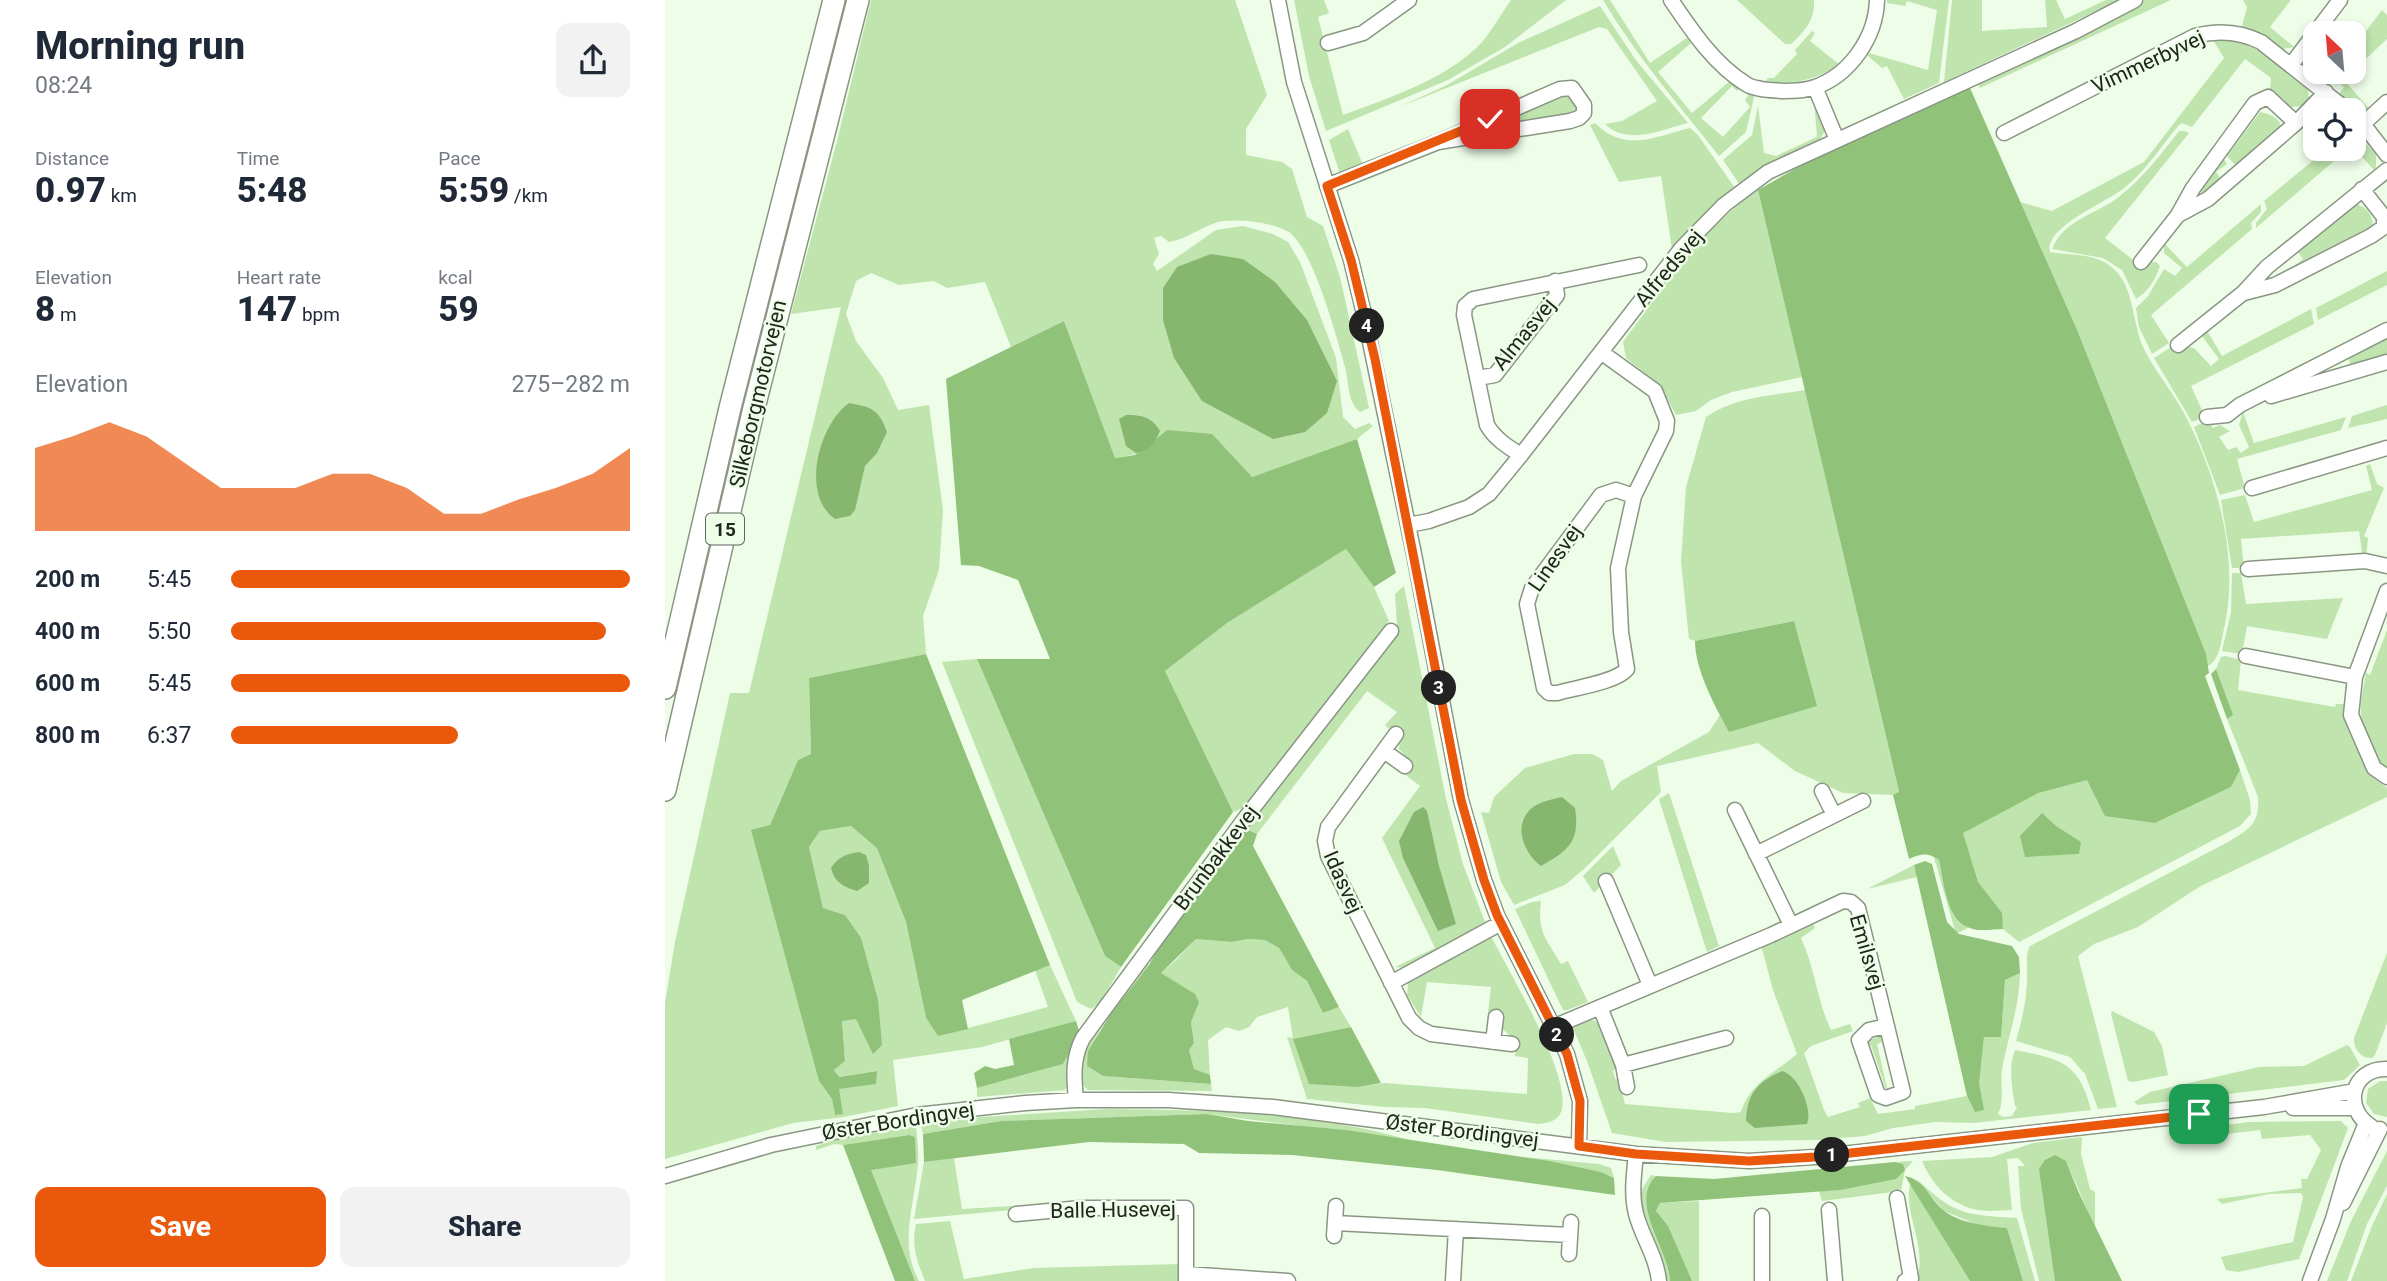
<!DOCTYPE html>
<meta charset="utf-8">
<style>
:root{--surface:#fff;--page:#f2f2f3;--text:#1f2937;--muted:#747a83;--accent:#ea580c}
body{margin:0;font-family:Roboto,sans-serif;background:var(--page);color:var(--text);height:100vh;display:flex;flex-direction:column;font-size:26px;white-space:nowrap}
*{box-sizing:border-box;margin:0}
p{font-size:23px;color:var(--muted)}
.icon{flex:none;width:38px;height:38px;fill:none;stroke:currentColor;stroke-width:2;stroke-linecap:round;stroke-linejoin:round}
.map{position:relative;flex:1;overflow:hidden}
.side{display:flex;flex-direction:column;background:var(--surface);width:665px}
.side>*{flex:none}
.needle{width:46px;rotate:334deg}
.controls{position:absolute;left:1638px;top:21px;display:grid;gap:14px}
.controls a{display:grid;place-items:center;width:63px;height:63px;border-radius:14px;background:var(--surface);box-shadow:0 4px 10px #0003;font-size:35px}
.pin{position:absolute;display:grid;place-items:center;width:60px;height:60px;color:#fff;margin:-30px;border-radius:14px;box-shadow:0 4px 10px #0006}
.km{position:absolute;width:35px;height:35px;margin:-18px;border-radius:50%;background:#222;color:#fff;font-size:19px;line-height:35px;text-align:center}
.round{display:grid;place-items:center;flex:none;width:74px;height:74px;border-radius:14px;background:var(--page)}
.headline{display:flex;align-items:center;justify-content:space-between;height:119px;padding:0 35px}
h1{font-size:38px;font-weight:800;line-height:52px}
.stats{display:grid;grid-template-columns:repeat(3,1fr);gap:10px;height:119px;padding:7px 35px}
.stats div{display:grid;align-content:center}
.stats b{font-size:35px;font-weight:800}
.stats small{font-size:19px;font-weight:400}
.stats p{font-size:19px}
.chart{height:196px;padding:14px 35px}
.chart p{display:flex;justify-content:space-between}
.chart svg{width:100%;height:126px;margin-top:7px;fill:var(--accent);opacity:.7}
.button{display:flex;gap:14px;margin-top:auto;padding:14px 35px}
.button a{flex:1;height:80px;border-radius:14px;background:var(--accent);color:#fff;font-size:28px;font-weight:800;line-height:80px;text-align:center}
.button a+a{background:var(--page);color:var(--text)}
ul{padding:0 35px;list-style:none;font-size:23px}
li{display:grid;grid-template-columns:112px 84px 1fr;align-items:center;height:52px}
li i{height:18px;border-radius:9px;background:var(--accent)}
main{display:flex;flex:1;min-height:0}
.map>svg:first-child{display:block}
.green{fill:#bfe4ae}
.forest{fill:#91c27a}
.water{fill:#87b76f}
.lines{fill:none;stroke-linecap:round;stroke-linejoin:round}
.minor-casing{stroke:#899683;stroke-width:17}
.highway-casing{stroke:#899683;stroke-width:24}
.minor{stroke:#fff;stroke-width:14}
.highway{stroke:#fff;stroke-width:21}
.route-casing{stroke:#fff;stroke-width:14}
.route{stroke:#ea580c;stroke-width:9}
.labels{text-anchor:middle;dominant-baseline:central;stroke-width:5;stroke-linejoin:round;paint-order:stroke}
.shield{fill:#eefde8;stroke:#5e665b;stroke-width:2}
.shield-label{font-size:19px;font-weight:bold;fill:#20251e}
.street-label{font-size:21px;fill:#20251e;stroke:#eefde8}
</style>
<main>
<section class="side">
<div class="headline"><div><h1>Morning run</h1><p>08:24</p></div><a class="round"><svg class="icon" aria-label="share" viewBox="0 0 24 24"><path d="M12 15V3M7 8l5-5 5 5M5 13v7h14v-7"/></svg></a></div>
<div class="stats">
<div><p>Distance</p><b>0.97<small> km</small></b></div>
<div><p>Time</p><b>5:48</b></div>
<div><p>Pace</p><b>5:59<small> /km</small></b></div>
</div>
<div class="stats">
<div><p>Elevation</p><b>8<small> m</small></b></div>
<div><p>Heart rate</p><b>147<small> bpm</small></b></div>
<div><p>kcal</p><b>59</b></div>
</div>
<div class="chart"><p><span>Elevation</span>275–282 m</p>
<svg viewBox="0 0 160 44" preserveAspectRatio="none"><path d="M0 44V15L10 11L20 6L30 11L40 20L50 29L60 29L70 29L80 24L90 24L100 29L110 38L120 38L130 33L140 29L150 24L160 15V44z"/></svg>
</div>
<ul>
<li><b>200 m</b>5:45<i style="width:100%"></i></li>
<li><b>400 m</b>5:50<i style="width:94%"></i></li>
<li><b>600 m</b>5:45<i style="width:100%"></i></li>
<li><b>800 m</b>6:37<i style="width:57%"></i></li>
</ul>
<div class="button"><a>Save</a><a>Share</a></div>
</section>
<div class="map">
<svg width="1722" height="1281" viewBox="0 0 1722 1281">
<rect width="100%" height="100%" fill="#eefde8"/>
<path class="green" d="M206 0H570L602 95 581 129V155L617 162 627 169 642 217 658 226 675 277 704 408 695 412C682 402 684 382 680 367 672 339 647 244 622 231 604 222 578 219 559 221 541 223 524 239 504 242L496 236 489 238 494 254 488 264 492 271 551 230 578 226 608 234 623 242 635 262 671 358 678 417 690 429 704 423 708 426 692 439 587 477 502 430 471 454 450 458 399 321 346 347 320 282 282 288 269 281 234 285 206 273 191 281 181 314 191 341 218 378 233 410 264 405 278 510 274 570 258 616 261 654 144 678 146 754 133 760 105 825 154 1081 167 1099 170 1115 173 1089 211 1071 173 1077 169 1069 180 1061 177 1020 191 1019 180 915 158 908 144 847 155 831 186 826 212 847 241 922 261 1018 273 1036 383 1007 370 970 385 965 411 1021 317 1047 228 1060 233 1106 179 1117 128 1123 0 1159V1003L10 942 65 693H84L176 307 126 314 172 141Z
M629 0H659L664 13 653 17 678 115C724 98 785 78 818 41 828 28 837 13 846 0H901L840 47 783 80 661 131 644 76Z
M938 0H945L985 63 1022 38 1026 43 993 72 1027 113 1064 82 1075 88 1072 91 1067 86 1036 118 1058 137 1085 107 1080 100 1086 91 1090 93 1081 132 1054 156C1014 105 971 56 938 0Z
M1072 0H1149C1150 20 1140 31 1126 44H1120Z
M1222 0H1284L1274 83 1239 99 1222 66 1217 68 1202 55 1204 53 1263 70 1272 10 1242 1 1240 6 1222 3Z
M1287 0H1317V31L1382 27 1380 0H1391L1400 19 1441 0H1455L1279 82Z
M1480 0H1506L1315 88 1312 83 1470 7Z
M1578 0H1626L1605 27 1629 47 1617 49 1593 33 1577 26 1582 7Z
M935 6 970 59 1023 123C995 130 963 146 940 124L957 121 992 101 942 29 934 27 734 107 782 85 853 43Z
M1717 10 1722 15V39L1689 70V47Z
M1147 31 1150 33 1145 41 1175 65C1151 79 1128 86 1101 81L1103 78H1109L1132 54 1130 50Z
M1567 39C1595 48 1622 68 1643 89L1644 100 1637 106 1626 107 1605 89 1606 78 1580 59 1527 127 1517 123 1513 126C1495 148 1478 175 1455 191 1439 203 1379 228 1385 252 1407 256 1432 252 1450 270 1470 290 1467 324 1479 349 1491 373 1509 393 1521 417 1553 479 1575 560 1559 629 1556 641 1555 660 1543 666L1490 823 1566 787 1575 770 1585 800 1586 814 1575 826 1354 942 1338 929 1336 911 1291 934 1248 784 1378 253 1355 202 1387 211 1479 162 1559 58 1548 40Z
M1645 52 1650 56V72H1687L1679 80 1706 111H1692L1674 94 1679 87 1667 78 1661 83 1643 68 1642 57Z
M904 94 912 106 911 111 907 115 843 124 842 122 844 117Z
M1149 100C1155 113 1166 126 1155 139L1117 158 1075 185 1058 160 1087 135 1093 106 1099 153 1111 156 1152 137Z
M1595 112C1605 114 1616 118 1616 129L1571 166 1562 156Z
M930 123C960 153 989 137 1025 128L1033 135 1070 188 1007 249 996 176 954 182 925 125Z
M683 129 698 165 675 174 664 140Z
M1514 131H1520L1524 133 1440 238 1476 266C1481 262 1485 261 1491 262L1495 266C1490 280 1484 291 1471 299L1457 270 1438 258 1387 249C1399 219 1433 214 1455 196 1478 178 1496 154 1514 131Z
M1689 132 1711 154V167L1709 170 1689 148Z
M1662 149H1683L1591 228V223L1602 209 1599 201Z
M1559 159 1562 164 1551 172 1556 179 1538 194 1535 191Z
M1093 190 1137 377 1067 392 1046 400 1031 411 1011 415 995 385 961 358 958 342C999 287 1036 229 1093 190Z
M1596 204V212L1586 223 1587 229 1486 315 1504 343 1487 354 1474 327 1471 308 1483 296 1499 269 1510 276 1517 268 1499 253V243L1522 267Z
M1692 204C1703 209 1707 214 1708 226L1628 267 1638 259 1633 252Z
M1722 271V285L1653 320 1651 308Z
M1646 309 1649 324 1526 386 1540 417 1527 422 1489 358 1508 346 1514 352 1523 347 1529 348 1546 366 1554 359 1537 336 1540 327 1557 356Z
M1722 337V358L1686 367 1683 356Z
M1140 390 1234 793 1228 795 1178 793 1130 771 1093 743 992 766 996 792 920 868 900 885 849 905 836 882 816 812 824 813 829 797 860 768 909 754H927L938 760 947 791 956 781 1044 732 1055 715 1064 732 1129 621 1030 641 1024 639 1016 562 1021 487 1041 417C1070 397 1106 396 1140 390Z
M1722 405V419L1683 428 1687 416Z
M1578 412 1589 443 1681 417 1676 430 1572 459 1580 488 1555 495 1529 427 1543 420 1548 428 1555 425 1565 431 1554 437 1563 450 1571 447 1576 453 1584 447 1574 425Z
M1705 464 1712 484 1719 488 1699 536 1703 538 1701 559H1698L1694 531 1576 539 1579 568H1567L1556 500 1580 495 1589 522 1707 490 1701 466Z
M681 549 709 587 724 621 588 804 568 812 500 671 562 623Z
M1567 573H1576L1581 604 1678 598 1662 639 1582 626 1577 654 1557 651 1566 612Z
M739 586 781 799 798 864 820 922 739 968 730 967 770 948 717 838 755 786 725 763 739 770 745 761 734 749V739L720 725 732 712 702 691 592 834 581 829 729 633 732 626 730 594Z
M1722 630V768C1708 759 1697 729 1696 713 1695 700 1699 686 1701 673L1705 675Z
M1560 656 1576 660 1573 690 1670 707 1671 704H1679L1681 725 1703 774 1722 788V797L1534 887 1473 927 1429 944 1413 956 1452 1107 1433 1109 1420 1074 1405 1057 1351 1041C1358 1017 1363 993 1362 968 1362 960 1361 953 1365 946L1563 842C1584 829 1595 824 1593 797L1562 719 1567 715 1551 669 1556 657Z
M312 659 440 956 456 967 435 1003 426 1009 412 1002 277 662Z
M1004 793 1054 946 1042 952 994 799Z
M948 846 956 865 929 893 918 876Z
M1249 865 1252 877 1202 889Z
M876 901C872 933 881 938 896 964L903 961 923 1002 902 1010H898L850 909 867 902Z
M1147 920 1150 928 1136 938C1150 968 1152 1001 1166 1030L1185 1024 1188 1031 1146 1046 1139 1053 1159 1110 1163 1117 1195 1107 1193 1103 1205 1098 1213 1114 1250 1109V1106L1302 1096 1310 1112 1319 1036H1336L1340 980 1355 973C1354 1010 1343 1036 1337 1070 1335 1084 1340 1101 1333 1114L1338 1117 1347 1116 1352 1107 1350 1106C1347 1087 1343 1068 1350 1050 1396 1059 1414 1062 1426 1110L1308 1123 1270 1122 1228 1128 1200 1136 1152 1140 1001 1142 947 1133 922 1061 907 1026 923 1018 934 1023 953 1069 948 1070 950 1079H954L960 1104 1068 1113 1076 1112C1085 1083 1111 1072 1132 1054L1108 990 1096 945Z
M827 938C844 972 909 1079 896 1112 892 1122 881 1123 873 1124L760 1108 720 1107 642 1099 622 1037 628 1038 623 1007 592 1017 584 1027 574 1031 561 1027 543 1040 545 1075 529 1070 524 1050 529 1043 526 1022 496 973 510 961 531 939 567 942 583 939 600 940 614 948 627 970 642 981 658 1013 674 1007 686 1027 629 1039 694 1087 720 1083 862 1094 863 1058 850 1056 851 1040 837 1029 838 1014 823 1013 826 987 762 982 756 1017 742 995 743 983 822 939Z
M1722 953V1023L1710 1055 1707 1058C1696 1059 1688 1049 1689 1038Z
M482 963 484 965C462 993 426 1030 422 1066L438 1076 546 1084 547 1091 423 1090C407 1076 417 1054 424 1037Z
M1447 1011 1489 1032 1497 1046 1503 1075 1468 1082 1463 1081 1446 1014Z
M1212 1037H1216L1219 1041 1212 1044 1222 1088 1230 1087 1227 1094 1217 1089H1221L1206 1045 1202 1046V1042Z
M408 1045 404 1082 400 1090 312 1097V1088L398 1064Z
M1682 1045 1685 1047 1695 1065 1679 1080 1473 1105 1469 1102 1485 1092 1594 1067 1639 1066Z
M1715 1081H1722V1117L1709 1114 1701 1103 1703 1089Z
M443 1109C544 1110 647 1112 745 1140L542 1114 336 1121 258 1134 256 1125 316 1117Z
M1676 1121 1683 1128 1634 1259 1573 1272 1561 1270 1556 1257 1628 1242 1638 1197 1636 1193 1604 1194 1557 1204 1552 1199 1637 1188 1636 1179H1642L1656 1150 1645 1135 1597 1139 1595 1130 1544 1136 1547 1127 1583 1122Z
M251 1126C252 1138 254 1151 253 1164 250 1204 233 1243 254 1281H250L205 1170 244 1135 178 1145 169 1144 151 1150V1146L171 1139Z
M1417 1137 1416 1154 1425 1189 1430 1192V1227L1401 1161 1388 1256 1390 1281H1374L1356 1209 1353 1166H1360L1353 1158 1342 1159 1347 1210C1336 1210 1323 1212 1313 1210 1286 1205 1267 1185 1257 1161L1327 1157 1368 1143Z
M1722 1151V1186L1702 1224 1682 1281H1662L1686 1221Z
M859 1157 934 1164 946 1168 949 1178 936 1172Z
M289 1158 297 1209 347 1206V1210L249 1219 259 1162Z
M1248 1161 1240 1170 1236 1191 1157 1201 1154 1191 1175 1190 1238 1164 1231 1162Z
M986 1175 991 1176C963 1203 1004 1249 1005 1281H1000L998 1261 977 1208V1189Z
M1251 1178C1289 1215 1301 1215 1352 1218L1370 1281H1358L1342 1228 1313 1225 1279 1211Z
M1245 1183 1305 1281H1251C1264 1248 1238 1216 1245 1183Z
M1722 1194V1281H1686L1707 1226Z
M1034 1201V1281H1027L991 1211 995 1203Z
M285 1221 299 1279 369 1268 515 1264V1281H260C252 1261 246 1245 251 1224Z"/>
<path class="forest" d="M1305 88 1412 330 1541 654 1544 673 1540 676 1575 770 1566 787 1490 823 1440 816 1422 780 1373 793 1298 833 1313 882 1337 913 1338 929C1328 929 1314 932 1305 928 1281 921 1279 881 1274 860 1262 852 1256 854 1244 859L1228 795 1234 792 1093 190 1151 157Z
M399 321 450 458 470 455 502 430 547 434 587 477 692 439 731 573 709 587 681 549 562 623 500 671 568 812 456 967 440 956 312 659H385L353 580 314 566 296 565 281 379Z
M1129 621 1152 706 1064 732C1050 706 1030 670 1030 641Z
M261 654 385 965 297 1000 303 1029 273 1036 261 1018 241 922 212 848 186 826 155 831 144 847 158 908 180 915 196 938 213 1000 217 1045 208 1054 191 1019 177 1021 180 1061 169 1070 174 1077 212 1071 211 1084 174 1089 178 1114 170 1115 167 1099 154 1081 86 830 105 825 133 760 146 754 144 678Z
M1551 669 1568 715 1562 719 1546 674Z
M1377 813 1391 826 1416 842 1414 854 1360 857 1355 836Z
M581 829 592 834 588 846 674 1007 658 1013 642 981 627 970 614 948 600 940 583 939 567 942 531 939 496 973 530 994 534 1002 526 1022 529 1043 524 1050 529 1069 545 1075 546 1084 438 1076 422 1066 423 1051 447 1012 484 965 496 943Z
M1260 861 1267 864 1282 922 1294 934 1347 946 1354 957 1355 973 1340 980 1336 1037H1319L1314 1083 1319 1110 1310 1112 1302 1096 1249 865Z
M411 1021 415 1034 398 1064 312 1088 309 1073 320 1066 330 1069 349 1065 344 1039Z
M686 1027 716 1083 694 1087 644 1084 628 1039Z
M542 1114 583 1121 681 1130 884 1161 936 1172 949 1178 950 1195 772 1170 627 1155 534 1153 519 1144 424 1142 259 1162 258 1134 336 1121Z
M244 1135 250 1137 251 1163 206 1170 250 1281H230L178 1145Z
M1390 1155 1401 1161 1413 1191 1457 1281H1390L1374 1169 1380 1160Z
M1230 1162 1238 1164 1240 1170 1231 1179 1175 1190 995 1203 991 1211 1003 1226 1027 1281H1005C1004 1249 963 1203 991 1176L1049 1179Z
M1240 1176C1260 1180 1263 1196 1277 1209 1292 1223 1322 1226 1342 1228L1358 1281H1305Z"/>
<path class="water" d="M546 254 578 259 610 282 642 320 672 381 662 413 640 432 608 439 537 401 509 358 498 320V288L512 267Z
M184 403C206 407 214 409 222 432L212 453 200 466 190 510 185 516 170 519C135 495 154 424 184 403Z
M461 415C477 415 487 417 495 431 489 444 486 450 471 453L461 446 454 419Z
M897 797 910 808C915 840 905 850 876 866 861 855 849 831 862 813 870 802 885 800 897 797Z
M758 807 762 811 774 866 791 924 773 931 738 858 734 841 749 812Z
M194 852 201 855 204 866V883L192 891C179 887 169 882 166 868 173 857 181 854 194 852Z
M1117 1071C1133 1075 1148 1108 1142 1124L1090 1128 1081 1121C1082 1094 1092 1082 1117 1071Z"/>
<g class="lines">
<g class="minor-casing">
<path id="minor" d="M613 0 629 82 686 260 700 318 749 554 796 800 819 880 832 915 902 1054 915 1101 914 1146
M1006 0C1027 31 1049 64 1081 84 1090 90 1107 90 1118 91 1128 91 1140 91 1150 87 1185 75 1211 37 1212 0
M663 43 698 33 744 0
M1626 65 1675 0
M1150 87 1172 140
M1689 116 1698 124 1722 155
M1698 124 1722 102
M1339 133 1530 36C1553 30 1574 31 1596 42L1682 110
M662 186 773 142 905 121 914 118 919 113V105L907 88 895 89 773 142
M1515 214 1543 199 1631 123 1661 92
M1476 262 1513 215 1528 188 1590 103 1603 97 1631 123
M1579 293 1610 285 1706 236 1719 227V217L1697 189
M1513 345 1578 293 1602 267 1722 170
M936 352 990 391 1002 421 1001 431 969 496 953 568 956 632 962 669C952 682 909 688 892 693H884L879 688 862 604 867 588 936 495 951 490 969 496
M813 378 830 375 892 295 890 281
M1606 396 1722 362
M1542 417 1562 415 1575 405 1722 330
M856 455C843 447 830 439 822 425L799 315 800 306 808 299 974 265
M1587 488 1722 448
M743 525 764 521 804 507 824 494 856 455 1016 249 1059 205 1103 172 1411 31 1470 0
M1583 569 1700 561 1722 566
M1722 591 1690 677 1686 715 1709 768 1722 777
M1581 656 1690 677
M731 734 663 827 660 841 663 856 744 1018 754 1028 766 1034 847 1044
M719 751 740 766
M1157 791 1169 815
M1070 810 1126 925
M1091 854 1198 801
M941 881 985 985
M726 983 836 923
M935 1007 958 1065 962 1087
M888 1027 1106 935 1178 901 1186 902 1193 908 1238 1092 1221 1098 1213 1095 1194 1040 1204 1030 1222 1026
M828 1042 831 1017
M958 1065 1061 1038
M411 1100C409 1078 407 1059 418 1038L581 817 726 631
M1628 1108H1690
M1707 1127C1677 1109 1686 1068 1722 1069
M971 1154C969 1174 966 1194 971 1214 977 1237 991 1255 994 1281
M0 1176 106 1145 252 1115 360 1103 411 1100H503L608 1107 971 1154 1084 1161 1150 1157 1599 1107 1690 1091
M1232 1198 1246 1278 1240 1281
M1678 1203 1715 1129
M1164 1210 1170 1281
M351 1214 416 1208H521V1281
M1097 1216V1281
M670 1223 905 1235
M669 1236 671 1206
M904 1254 906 1222
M521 1274 623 1281
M788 1281 791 1229
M1645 1281 1668 1219 1683 1167 1701 1123"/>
</g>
<g class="highway-casing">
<path id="highway" d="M0 688 65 408 169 0
M0 790 89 408 193 0"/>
</g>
<use href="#minor" class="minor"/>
<use href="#highway" class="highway"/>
</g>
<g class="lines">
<g class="route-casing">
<path id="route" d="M825 119 662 186 686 260 710 359 796 800 819 880 832 915 902 1054 915 1101 914 1146 971 1154 1084 1161 1150 1157 1534 1114"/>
</g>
<use href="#route" class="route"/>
</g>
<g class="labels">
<rect class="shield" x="41" y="513.5" width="38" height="31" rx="5"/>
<g class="shield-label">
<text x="60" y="529">15</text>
</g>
<g class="street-label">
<text transform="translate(1483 62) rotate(-25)">Vimmerbyvej</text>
<text transform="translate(1004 268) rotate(-50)">Alfredsvej</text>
<text transform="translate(859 334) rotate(-51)">Almasvej</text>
<text transform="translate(93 394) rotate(-77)">Silkeborgmotorvejen</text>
<text transform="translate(890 558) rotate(-55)">Linesvej</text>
<text transform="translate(551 858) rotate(-53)">Brunbakkevej</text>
<text transform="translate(678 882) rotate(66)">Idasvej</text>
<text transform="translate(1202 952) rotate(74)">Emilsvej</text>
<text transform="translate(233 1121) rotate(-9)">Øster Bordingvej</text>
<text transform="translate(797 1131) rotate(7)">Øster Bordingvej</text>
<text transform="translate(448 1210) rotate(-1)">Balle Husevej</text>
</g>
</g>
</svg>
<div class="controls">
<a><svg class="needle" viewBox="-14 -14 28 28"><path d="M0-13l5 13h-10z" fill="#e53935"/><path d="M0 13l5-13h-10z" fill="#747a83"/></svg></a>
<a><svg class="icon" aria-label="locate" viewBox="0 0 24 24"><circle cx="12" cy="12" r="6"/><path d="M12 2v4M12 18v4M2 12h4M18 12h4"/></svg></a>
</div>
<div class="pin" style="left:1534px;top:1114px;background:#1e9e55"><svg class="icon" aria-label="arrive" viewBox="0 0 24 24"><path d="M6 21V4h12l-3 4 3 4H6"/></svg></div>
<div class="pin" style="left:825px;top:119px;background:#d93025"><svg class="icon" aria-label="check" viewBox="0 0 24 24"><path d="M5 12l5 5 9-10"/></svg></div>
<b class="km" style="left:1167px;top:1155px">1</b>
<b class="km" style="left:892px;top:1035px">2</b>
<b class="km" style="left:774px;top:688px">3</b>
<b class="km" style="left:702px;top:326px">4</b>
</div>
</main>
